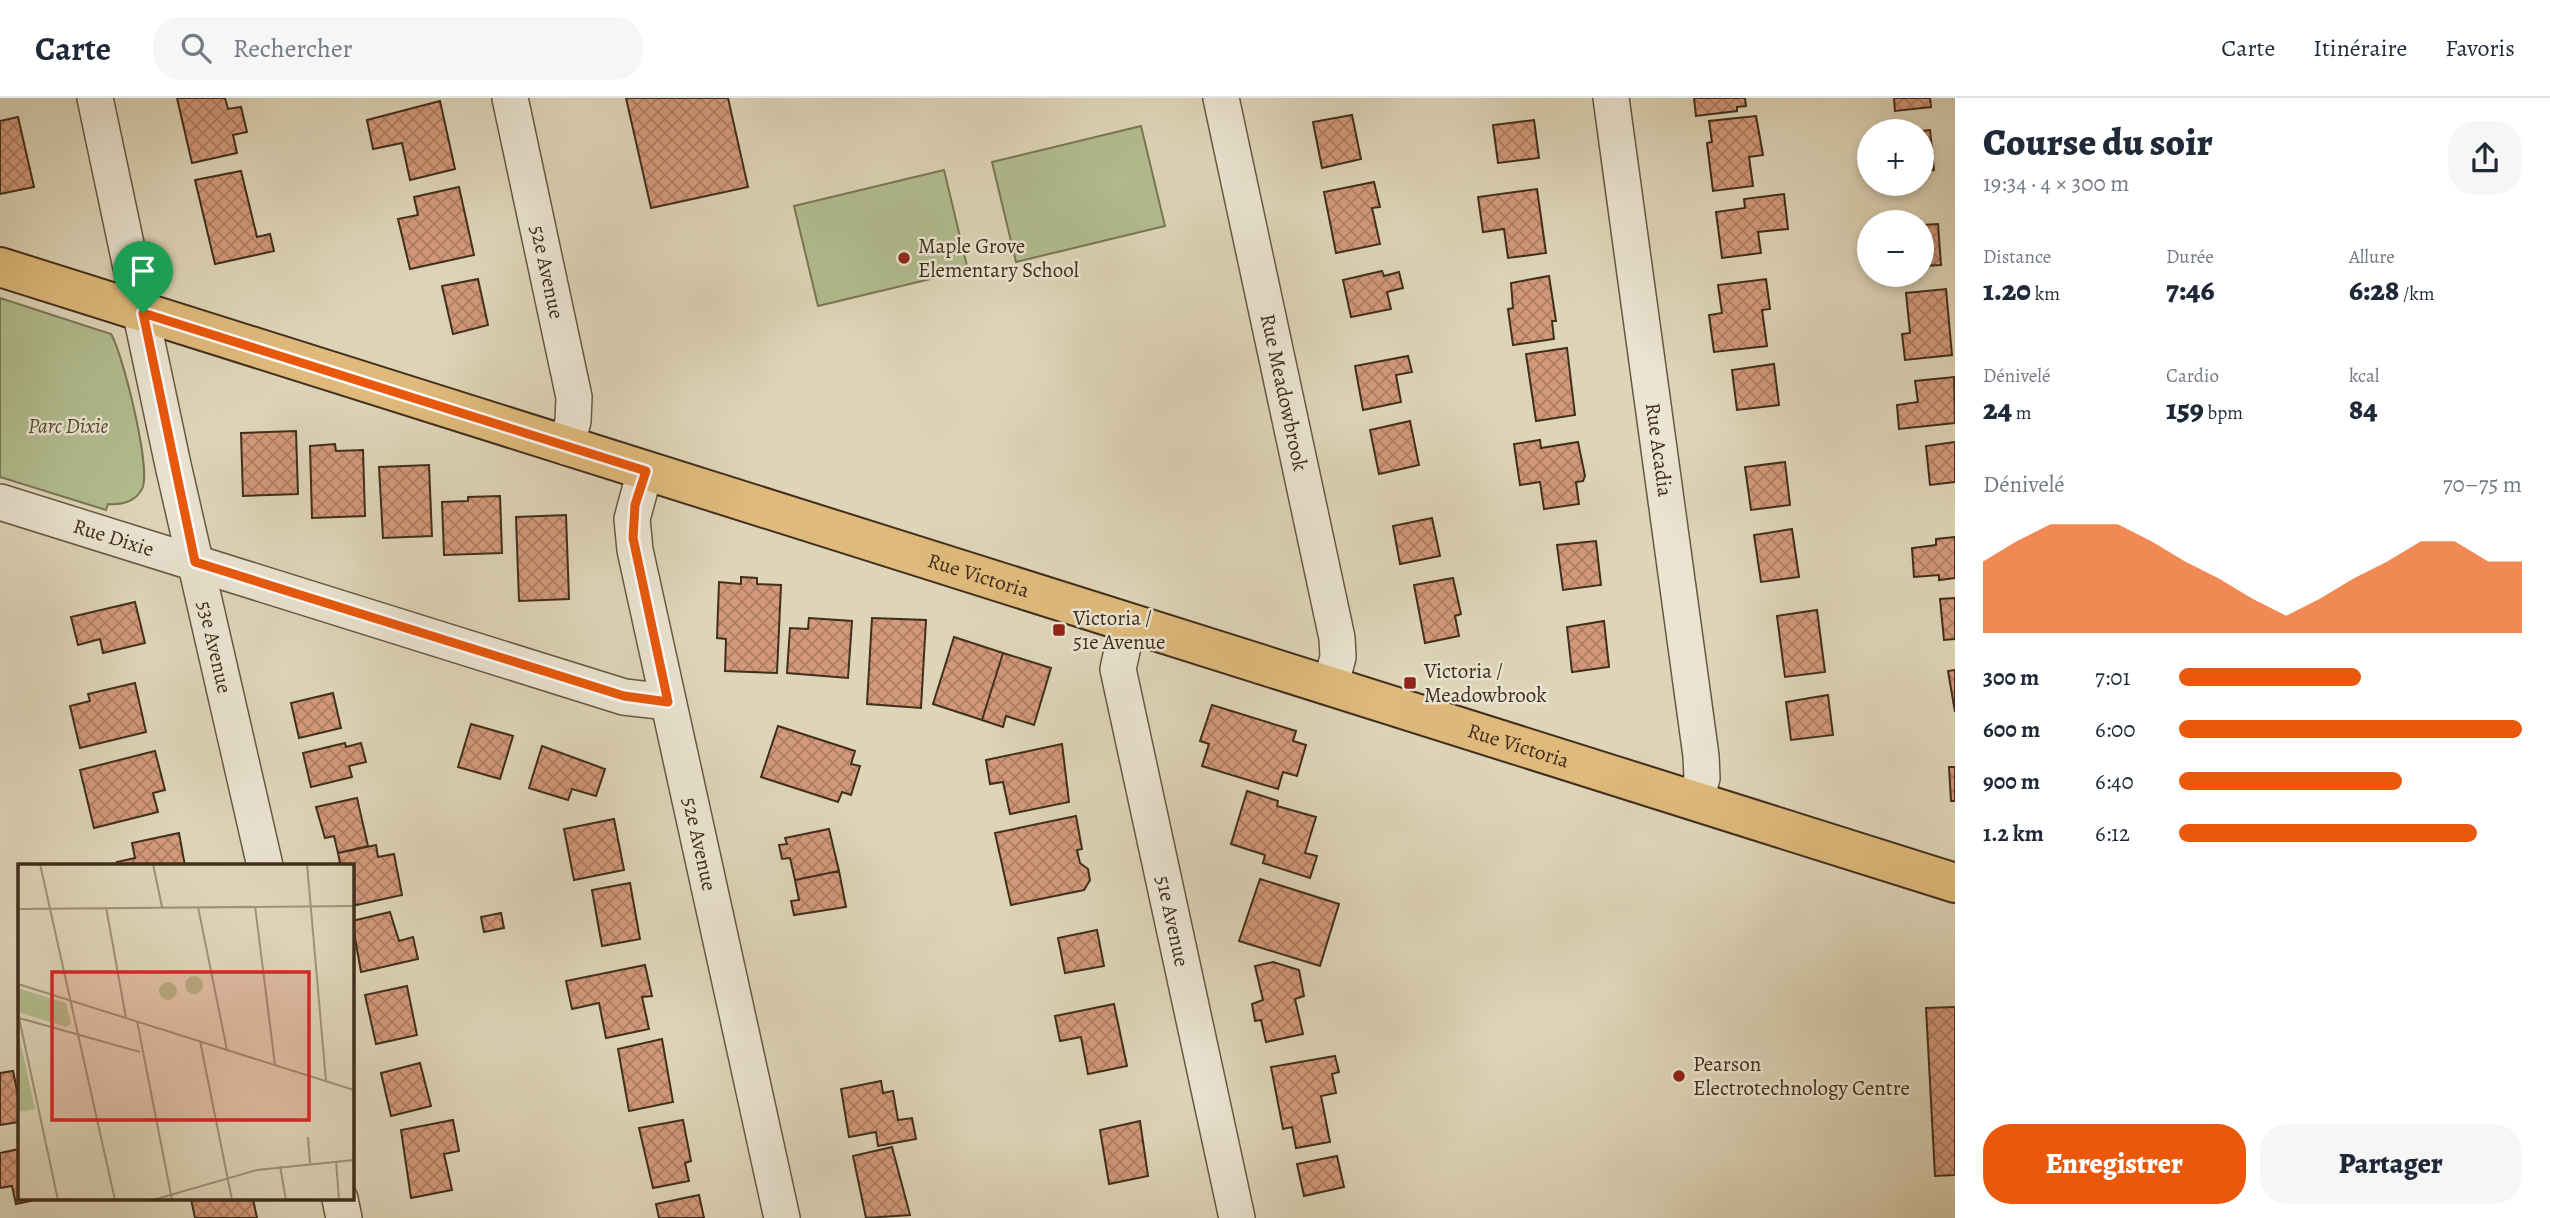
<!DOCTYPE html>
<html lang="fr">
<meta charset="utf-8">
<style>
:root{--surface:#fff;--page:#f6f6f7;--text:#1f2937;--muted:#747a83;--line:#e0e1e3;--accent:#ea580c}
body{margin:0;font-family:Alegreya,serif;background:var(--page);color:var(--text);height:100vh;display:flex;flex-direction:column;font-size:26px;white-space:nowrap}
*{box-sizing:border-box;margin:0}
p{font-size:23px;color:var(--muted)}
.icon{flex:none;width:38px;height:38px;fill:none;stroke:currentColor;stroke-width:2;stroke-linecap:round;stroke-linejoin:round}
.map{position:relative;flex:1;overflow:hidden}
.side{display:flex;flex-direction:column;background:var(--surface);width:595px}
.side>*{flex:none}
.buttons{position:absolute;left:1857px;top:21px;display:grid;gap:14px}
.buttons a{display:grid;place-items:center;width:77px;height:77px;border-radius:50%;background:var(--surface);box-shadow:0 4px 10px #0003;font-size:35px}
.pin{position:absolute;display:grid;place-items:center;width:60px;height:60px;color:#fff;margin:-72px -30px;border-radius:50% 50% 50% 0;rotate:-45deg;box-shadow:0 0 7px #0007}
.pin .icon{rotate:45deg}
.round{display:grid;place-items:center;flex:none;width:74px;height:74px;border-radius:28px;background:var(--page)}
.overview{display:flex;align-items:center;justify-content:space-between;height:119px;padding:0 28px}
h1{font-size:38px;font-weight:800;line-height:52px}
.metrics{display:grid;grid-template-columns:repeat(3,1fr);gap:10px;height:119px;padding:7px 28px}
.metrics div{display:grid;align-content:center}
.metrics b{font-size:30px;font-weight:800}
.metrics small{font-size:19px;font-weight:400}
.metrics p{font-size:19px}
.chart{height:196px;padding:14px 28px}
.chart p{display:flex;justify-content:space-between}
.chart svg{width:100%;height:126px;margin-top:7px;fill:var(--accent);opacity:.7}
.cta{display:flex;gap:14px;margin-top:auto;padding:14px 28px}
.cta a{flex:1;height:80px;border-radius:28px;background:var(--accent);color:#fff;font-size:28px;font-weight:800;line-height:80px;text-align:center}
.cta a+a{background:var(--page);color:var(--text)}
ul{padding:0 28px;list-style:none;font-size:23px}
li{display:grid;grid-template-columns:112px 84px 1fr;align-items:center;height:52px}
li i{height:18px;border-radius:9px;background:var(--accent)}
header{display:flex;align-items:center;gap:42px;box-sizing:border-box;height:98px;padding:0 35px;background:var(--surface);border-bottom:2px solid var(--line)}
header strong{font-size:33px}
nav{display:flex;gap:38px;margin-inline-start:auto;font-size:24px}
.search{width:490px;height:63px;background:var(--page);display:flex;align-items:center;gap:18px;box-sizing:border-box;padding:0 24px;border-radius:28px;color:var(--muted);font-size:26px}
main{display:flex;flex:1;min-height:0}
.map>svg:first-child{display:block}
.green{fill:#b1bd8f;stroke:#797656;stroke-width:2}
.building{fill:url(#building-cross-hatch);stroke:#412e1c;stroke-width:2}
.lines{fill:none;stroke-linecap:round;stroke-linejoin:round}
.minor-casing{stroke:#685843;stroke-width:38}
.major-casing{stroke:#412e1c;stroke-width:42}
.minor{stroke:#eae4d1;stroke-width:35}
.major{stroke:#dfba7c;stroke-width:38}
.route-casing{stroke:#fff;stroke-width:14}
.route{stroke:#ea580c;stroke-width:9}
.poi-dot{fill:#8f2418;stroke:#eae4d1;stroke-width:2.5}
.labels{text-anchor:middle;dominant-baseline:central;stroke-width:5;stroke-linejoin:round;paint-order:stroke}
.poi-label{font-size:21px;fill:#412e1c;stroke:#eae4d1;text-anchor:start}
.street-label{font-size:21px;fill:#412e1c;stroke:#eae4d1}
.park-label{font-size:21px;font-style:italic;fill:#574b33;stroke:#eae4d1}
.inset-road{fill:none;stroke:#9f927a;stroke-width:2}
.view{fill:#d62828;fill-opacity:0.15;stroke:#d62828;stroke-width:3.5}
.inset-edge{fill:none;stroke:#412e1c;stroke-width:3.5}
</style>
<header>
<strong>Carte</strong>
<div class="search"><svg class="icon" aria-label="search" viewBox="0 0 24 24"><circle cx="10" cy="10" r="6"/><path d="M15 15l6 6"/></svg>Rechercher</div>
<nav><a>Carte</a><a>Itinéraire</a><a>Favoris</a></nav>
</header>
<main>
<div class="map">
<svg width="1955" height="1120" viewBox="0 0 1955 1120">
<defs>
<pattern id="building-cross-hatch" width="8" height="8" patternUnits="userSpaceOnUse" patternTransform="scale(1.75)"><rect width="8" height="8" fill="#d3997a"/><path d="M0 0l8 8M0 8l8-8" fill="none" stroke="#ad7d63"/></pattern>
</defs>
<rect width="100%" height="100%" fill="#ded5b8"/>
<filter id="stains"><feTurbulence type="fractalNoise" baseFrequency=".00286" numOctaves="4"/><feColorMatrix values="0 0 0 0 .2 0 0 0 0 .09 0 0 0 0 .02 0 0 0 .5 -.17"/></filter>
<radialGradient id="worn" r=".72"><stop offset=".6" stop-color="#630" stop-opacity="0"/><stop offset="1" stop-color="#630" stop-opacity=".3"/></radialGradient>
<path class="green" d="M1141 28 1165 128 1016 164 992 64Z
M944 72 968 172 818 208 794 108Z
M0 200 111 236C123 256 152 373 142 391 135 404 121 407 108 406L106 412 0 379Z"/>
<path class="building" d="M177 0H225L228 11 241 9 247 34 233 37 237 55 192 65Z
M626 0H728L748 89 651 110Z
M1694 0H1745L1746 8 1737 9V13L1696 18Z
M1894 0H1930L1931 9 1895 13Z
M440 3 455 71 410 82 402 45 373 51 367 22Z
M1352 17 1361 61 1322 70 1313 24Z
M1756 18 1763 57 1749 59 1753 88 1713 93 1707 45 1712 44 1709 23Z
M18 19 34 89 0 96V23Z
M1534 22 1539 60 1498 65 1493 27Z
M1930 32 1934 72 1922 74V33Z
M241 73 257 139 270 136 274 153 215 166 195 82Z
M1374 84 1380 109 1372 110 1380 146 1336 155 1324 94Z
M459 89 474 157 410 171 398 121 418 117 414 99Z
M1537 91 1546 155 1508 160 1504 131 1483 134 1478 99Z
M1784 96 1788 131 1758 134 1761 155 1722 160 1716 114 1745 110 1744 101Z
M1938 126 1941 167 1922 168V127Z
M1382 173 1384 178 1399 174 1403 190 1387 194 1391 211 1351 219 1343 182Z
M1549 178 1556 223H1552L1554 241 1513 247 1508 211 1513 210 1511 185Z
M478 181 488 227 453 236 442 188Z
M1766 181 1770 211 1762 212 1767 248 1714 254 1709 217 1722 215 1718 187Z
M1946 191 1952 257 1905 262 1902 236 1910 235 1906 195Z
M1567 250 1575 317 1536 323 1526 256Z
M1408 258 1412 274 1396 277 1401 304 1363 312 1355 268Z
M1774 266 1779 307 1737 312 1732 272Z
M1954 279 1955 325 1899 331 1897 307 1918 304 1915 283Z
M1410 323 1419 367 1379 376 1370 332Z
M296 333 298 396 243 398 241 335Z
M1540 342 1541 350 1578 344 1585 378 1583 383 1576 384 1579 406 1544 411 1540 384 1520 387 1514 346Z
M1955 344V384L1930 387 1926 348Z
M335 346 336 353 363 352 365 418 312 420 310 348Z
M1785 364 1790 407 1751 412 1745 369Z
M429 367 432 438 383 440 379 369Z
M500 398 502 455 444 457 442 404 468 403V399Z
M566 417 569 501 519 503 516 419Z
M1432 420 1440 458 1400 466 1393 428Z
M1792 431 1799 479 1761 484 1754 437Z
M1955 439V480L1939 482V477L1914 479 1912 450 1936 447V441Z
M1596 443 1601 487 1563 492 1557 447Z
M741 479 757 480V486L781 487 777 575 725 573 726 541 717 540 719 484 741 486Z
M1453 480 1461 516 1455 518 1459 538 1425 545 1414 487Z
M1955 500V541L1944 542 1940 501Z
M135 504 145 545 103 555 100 541 78 547 71 519Z
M1817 512 1825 574 1785 579 1777 518Z
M809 520 852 523 848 580 787 575 790 530 808 531Z
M872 520 926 522 921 610 867 606Z
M1604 523 1609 569 1572 574 1567 529Z
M954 539 1003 555 982 622 933 606Z
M1003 555 1051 570 1034 627 1006 618 1003 629 982 622Z
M1955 572V614L1948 573Z
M135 585 146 634 80 650 70 608 90 603 88 596Z
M333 595 341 630 299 640 291 605Z
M1828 597 1833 637 1791 642 1786 604Z
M1212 607 1296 633 1293 643 1306 647 1297 678 1283 674 1278 691 1202 668 1209 646 1200 643Z
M471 626 513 638 500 681 458 669Z
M778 628 855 653 851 666 860 668 851 697 842 694 838 704 761 679Z
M345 645 346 649 361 645 366 664 349 668 352 679 311 689 303 655Z
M1062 646 1069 704 1010 716 1003 684 990 686 986 662Z
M542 648 605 671 596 698 572 691 568 702 529 690Z
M155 653 165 692 153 695 158 714 94 730 80 672Z
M1949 669H1955V703H1951Z
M1247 693 1278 703 1277 708 1316 719 1305 755 1317 758 1310 780 1263 765 1265 757 1231 746Z
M357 700 368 748 338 755 334 738 325 740 316 709Z
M1076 718 1082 751 1077 752 1080 765 1088 771 1090 782 1084 792 1011 807 995 735Z
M614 721 624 772 574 782 564 731Z
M829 731 839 773 795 782 790 760 782 761 779 747 787 746 785 740Z
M179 735 185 768H118L117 764 135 760 132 745Z
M376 747 378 759 394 756 402 797 352 808V768H337L340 765 338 755Z
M839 773 846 809 794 817 791 803 799 802 795 782Z
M1260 781 1339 806 1320 868 1239 843Z
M630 785 640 841 602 848 592 792Z
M390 814 399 843 413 839 418 861 361 874 352 823Z
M501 815 504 830 484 834 481 819Z
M1097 832 1104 868 1065 875 1058 840Z
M1273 864 1299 872 1304 898 1295 901 1303 936 1266 944 1261 922 1255 923 1252 906 1263 902 1255 868Z
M645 867 652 898 642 899 649 931 606 940 599 905 572 911 566 883Z
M407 888 417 937 376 946 365 897Z
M1114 906 1127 968 1088 976 1081 939 1060 943 1055 918Z
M1955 909V1077L1935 1078 1926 910Z
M662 941 673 1004 629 1013 618 951Z
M1335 958 1339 974 1332 976 1336 995 1321 998 1330 1044 1296 1050 1292 1029 1283 1031 1271 969Z
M420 965 431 1008 391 1018 381 975Z
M13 973 19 1002V1024L0 1027V975Z
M881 983 883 995 893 993 898 1022 912 1020 916 1041 878 1048 876 1034 849 1039 841 991Z
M453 1022 459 1053 444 1056 452 1092 411 1100 401 1032Z
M683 1022 691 1063 685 1065 689 1083 653 1090 639 1030Z
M1140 1023 1148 1078 1109 1086 1100 1032Z
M892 1049 910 1117 866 1120 853 1058Z
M19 1051V1101H39L16 1106 12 1088 0 1090V1055Z
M1337 1058 1344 1089 1304 1098 1297 1066Z
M699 1097 704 1120H659L656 1106Z
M191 1101H253L257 1120H195Z"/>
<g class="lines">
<g class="minor-casing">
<g id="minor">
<path id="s1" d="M95 0 173 367 265 768"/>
<path id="s2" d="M510 0 574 299 573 323 566 349"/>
<path id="s3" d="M1221 0 1337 540 1338 559 1330 589"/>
<path id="s4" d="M1611 0 1701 658 1702 680 1695 704"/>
<path id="s5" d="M645 373 632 421 635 452 782 1120"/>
<path id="s6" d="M0 404 624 599 668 604"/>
<path id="s7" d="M1128 526 1118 571 1237 1120"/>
<path d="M340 1101 344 1120"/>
</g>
</g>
<g class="major-casing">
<g id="major">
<path id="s8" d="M0 169 1955 785"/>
</g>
</g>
<use href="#minor" class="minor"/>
<use href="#major" class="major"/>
</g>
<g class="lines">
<g class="route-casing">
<path id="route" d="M143 215 646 373 635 407 633 440 668 604 624 598 195 464Z"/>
</g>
<use href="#route" class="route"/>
</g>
<g class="poi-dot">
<circle cx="904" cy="160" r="7"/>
<rect x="1052" y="525" width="14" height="14" rx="3.5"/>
<rect x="1403" y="578" width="14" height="14" rx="3.5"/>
<circle cx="1679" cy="978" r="7"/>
</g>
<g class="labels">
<g class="poi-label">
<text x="918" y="148">Maple Grove<tspan x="918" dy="24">Elementary School</tspan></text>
<text x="1073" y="520">Victoria /<tspan x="1073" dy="24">51e Avenue</tspan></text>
<text x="1424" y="573">Victoria /<tspan x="1424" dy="24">Meadowbrook</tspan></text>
<text x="1693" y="966">Pearson<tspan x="1693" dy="24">Electrotechnology Centre</tspan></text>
</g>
<g class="street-label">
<text stroke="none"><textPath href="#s2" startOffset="178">52e Avenue</textPath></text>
<text stroke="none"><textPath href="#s3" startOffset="301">Rue Meadowbrook</textPath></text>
<text stroke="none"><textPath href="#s4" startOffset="355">Rue Acadia</textPath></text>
<text stroke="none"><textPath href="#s6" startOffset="119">Rue Dixie</textPath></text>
<text stroke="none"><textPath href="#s8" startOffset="1026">Rue Victoria</textPath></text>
<text stroke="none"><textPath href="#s1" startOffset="562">53e Avenue</textPath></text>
<text stroke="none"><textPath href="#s8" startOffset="1592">Rue Victoria</textPath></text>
<text stroke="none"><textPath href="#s5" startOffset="382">52e Avenue</textPath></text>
<text stroke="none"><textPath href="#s7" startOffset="304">51e Avenue</textPath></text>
</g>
<g class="park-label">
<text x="68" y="328">Parc Dixie</text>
</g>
</g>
<g transform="translate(18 766)">
<rect width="336" height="336" fill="#ded5b8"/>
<path d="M167 121a9 9 0 1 1 18 0a9 9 0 1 1-18 0ZM141 127a9 9 0 1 1 18 0a9 9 0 1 1-18 0ZM0 124 48 139 53 160 48 163 0 148ZM0 168 17 245 0 248Z" fill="#b1bd8f"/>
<path class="inset-road" d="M22 0 97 336M135 0 144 43M289 0 308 217M237 42 257 201M88 43 108 154M180 43 209 186M0 45 336 42M0 120 336 226M119 157 154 336M182 177 214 336M290 273 292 299M318 297 321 336M262 302 268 336M40 336 1 154 122 188M135 336 239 306 336 296"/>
<path class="view" d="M34 108H291V256H34Z"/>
<rect width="336" height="336" class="inset-edge"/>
</g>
<rect width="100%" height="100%" filter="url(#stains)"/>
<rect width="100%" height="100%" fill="url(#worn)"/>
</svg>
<div class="buttons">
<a>+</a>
<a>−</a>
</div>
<div class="pin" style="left:143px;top:215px;background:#1e9e55"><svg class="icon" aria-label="arrive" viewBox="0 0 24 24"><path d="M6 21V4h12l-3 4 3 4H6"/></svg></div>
</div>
<section class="side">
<div class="overview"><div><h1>Course du soir</h1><p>19:34 · 4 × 300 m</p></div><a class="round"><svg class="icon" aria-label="share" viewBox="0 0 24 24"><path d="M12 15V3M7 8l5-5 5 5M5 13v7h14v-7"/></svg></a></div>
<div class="metrics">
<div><p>Distance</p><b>1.20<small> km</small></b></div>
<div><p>Durée</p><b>7:46</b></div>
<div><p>Allure</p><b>6:28<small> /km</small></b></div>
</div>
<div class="metrics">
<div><p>Dénivelé</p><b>24<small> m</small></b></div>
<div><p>Cardio</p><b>159<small> bpm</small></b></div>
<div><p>kcal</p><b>84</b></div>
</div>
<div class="chart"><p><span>Dénivelé</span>70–75 m</p>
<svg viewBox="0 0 160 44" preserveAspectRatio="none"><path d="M0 44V19L10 12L20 6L30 6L40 6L50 12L60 19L70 25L80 32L90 38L100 32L110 25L120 19L130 12L140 12L150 19L160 19V44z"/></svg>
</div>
<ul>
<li><b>300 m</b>7:01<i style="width:53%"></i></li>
<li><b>600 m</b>6:00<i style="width:100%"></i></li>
<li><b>900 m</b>6:40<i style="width:65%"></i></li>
<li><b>1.2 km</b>6:12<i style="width:87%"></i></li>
</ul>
<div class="cta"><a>Enregistrer</a><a>Partager</a></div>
</section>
</main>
